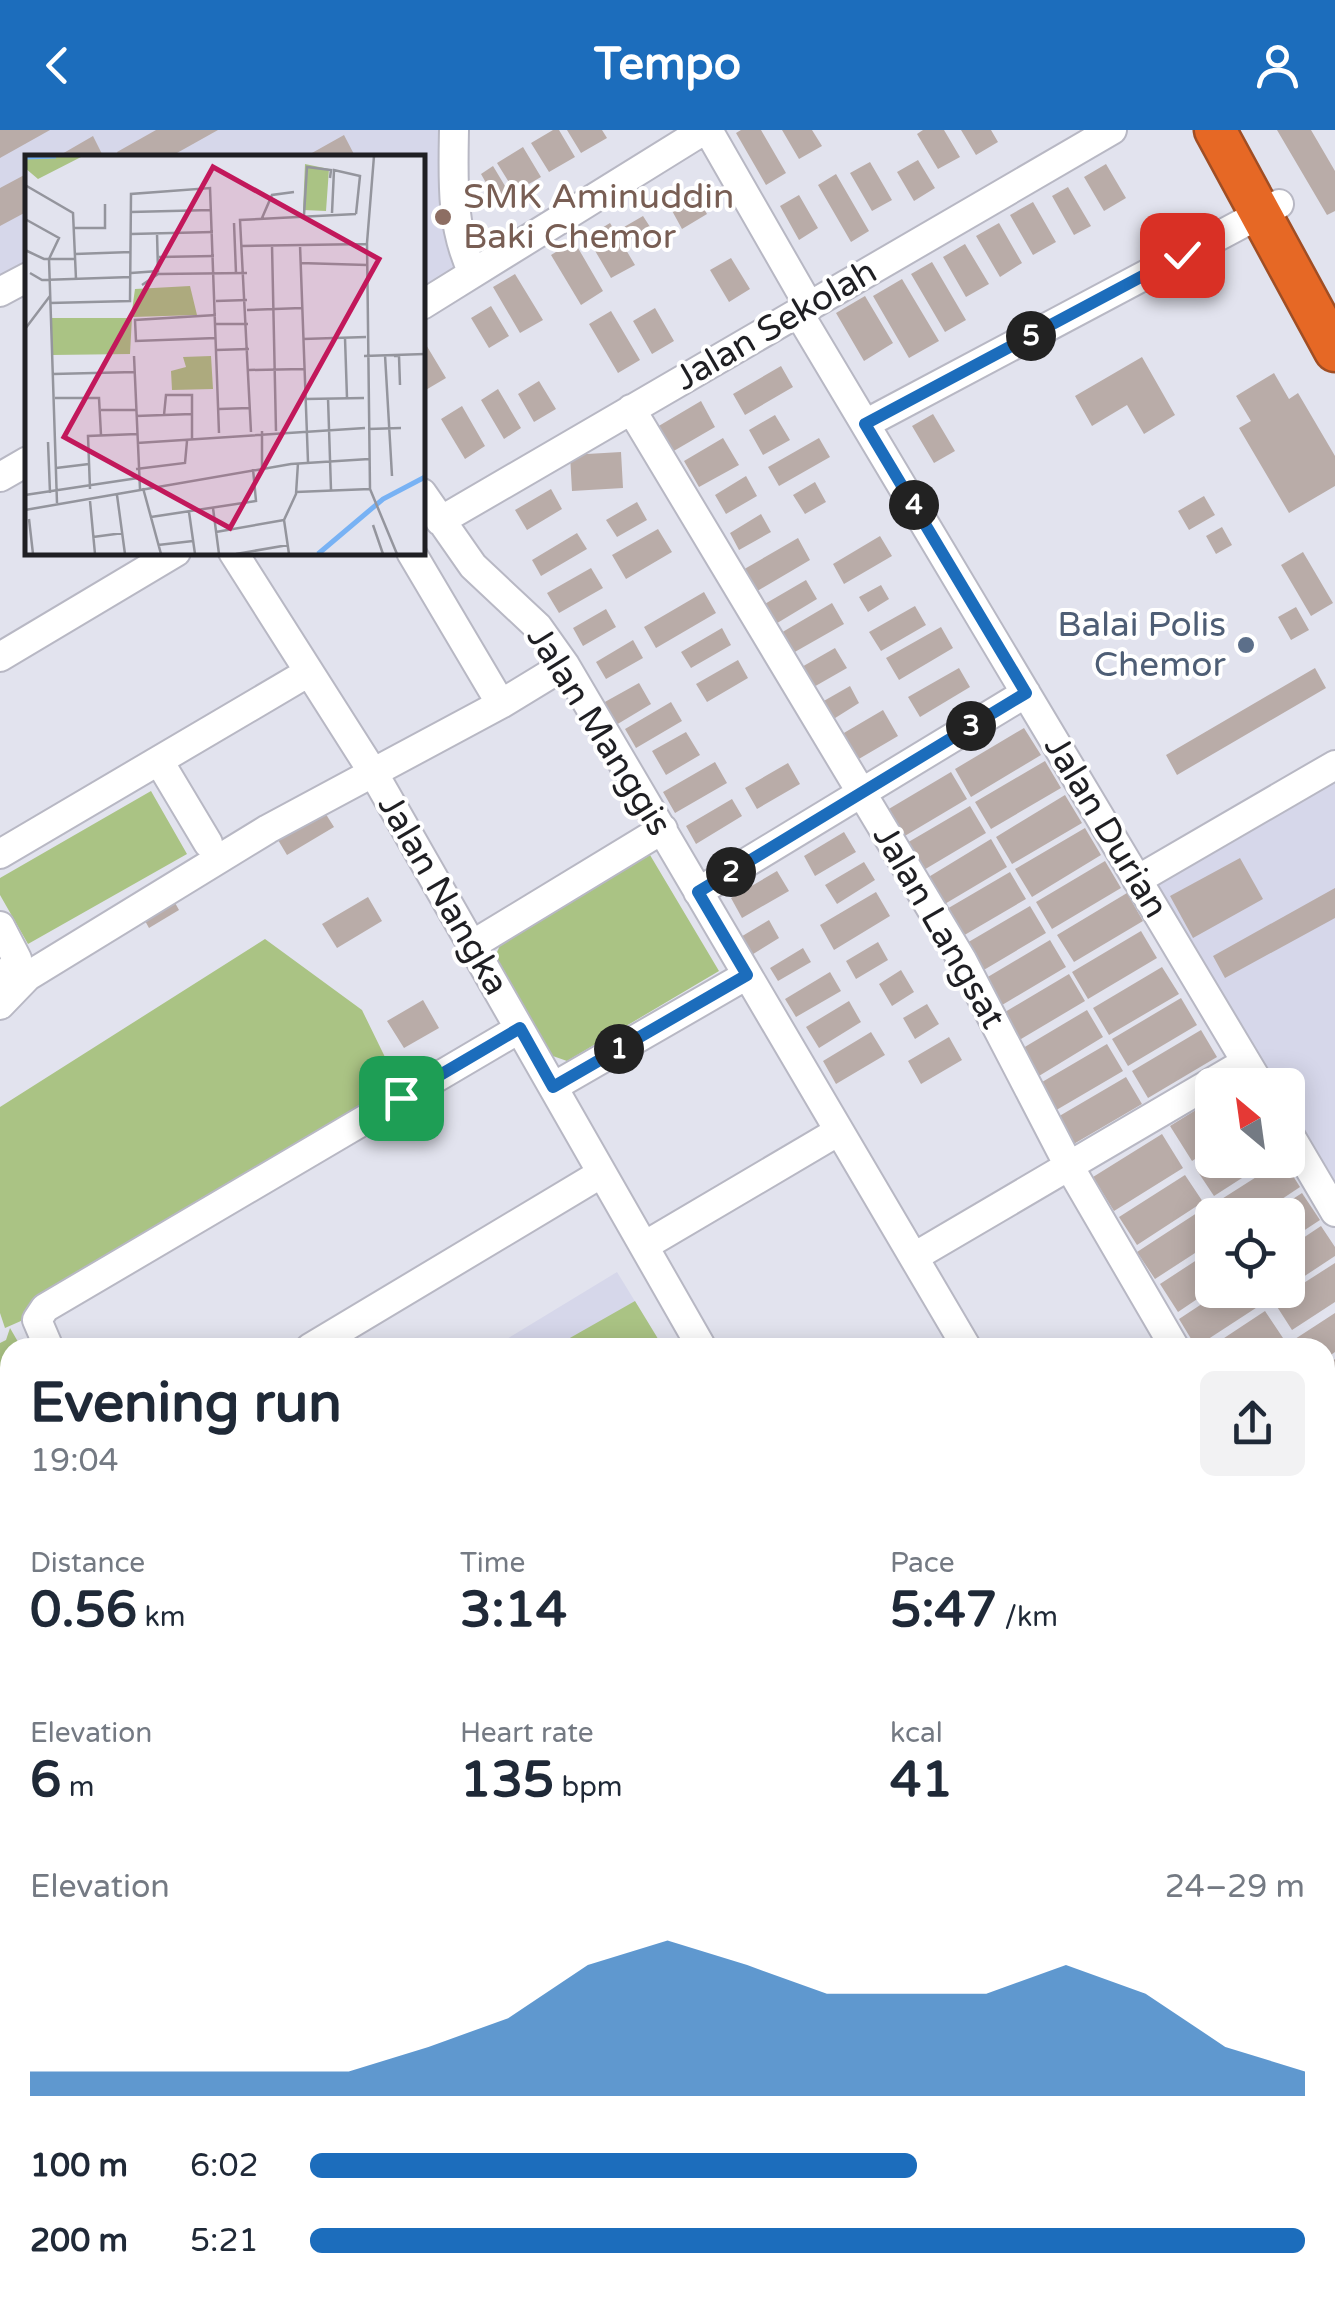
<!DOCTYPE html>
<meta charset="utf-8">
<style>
:root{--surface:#fff;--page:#f2f2f3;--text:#1f2937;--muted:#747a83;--accent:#1c6dbc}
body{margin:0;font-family:"Varela Round",sans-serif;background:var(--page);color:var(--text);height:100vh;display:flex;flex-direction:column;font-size:38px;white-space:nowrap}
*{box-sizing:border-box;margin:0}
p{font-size:32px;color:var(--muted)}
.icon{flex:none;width:55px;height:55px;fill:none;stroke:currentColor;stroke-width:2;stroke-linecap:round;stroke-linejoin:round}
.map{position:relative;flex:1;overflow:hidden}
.sheet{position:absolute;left:0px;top:1208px;width:1335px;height:962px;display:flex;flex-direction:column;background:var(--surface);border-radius:30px 30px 0 0;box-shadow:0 5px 25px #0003}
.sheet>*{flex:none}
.needle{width:65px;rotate:331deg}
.tools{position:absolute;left:1195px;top:938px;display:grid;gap:20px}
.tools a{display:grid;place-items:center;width:110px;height:110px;border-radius:15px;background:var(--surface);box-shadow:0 5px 25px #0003;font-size:50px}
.pin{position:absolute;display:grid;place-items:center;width:85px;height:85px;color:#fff;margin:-42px;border-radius:20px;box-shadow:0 5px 15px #0006}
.km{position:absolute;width:50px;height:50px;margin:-25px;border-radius:50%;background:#222;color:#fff;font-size:28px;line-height:50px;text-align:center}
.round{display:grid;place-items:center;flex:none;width:105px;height:105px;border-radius:15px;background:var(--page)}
.summary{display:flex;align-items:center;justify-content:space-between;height:170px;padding:0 30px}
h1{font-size:55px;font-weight:800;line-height:75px}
.figures{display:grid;grid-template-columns:repeat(3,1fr);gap:15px;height:170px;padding:10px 30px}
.figures div{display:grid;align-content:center}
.figures b{font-size:50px;font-weight:800}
.figures small{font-size:28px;font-weight:400}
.figures p{font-size:28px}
.chart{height:280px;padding:20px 30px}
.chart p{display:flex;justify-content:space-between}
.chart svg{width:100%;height:180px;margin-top:10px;fill:var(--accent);opacity:.7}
ul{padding:0 30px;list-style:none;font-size:32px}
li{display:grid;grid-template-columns:160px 120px 1fr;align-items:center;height:75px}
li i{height:25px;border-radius:12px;background:var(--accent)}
header{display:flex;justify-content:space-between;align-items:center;height:130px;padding:0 30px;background:var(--accent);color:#fff;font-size:45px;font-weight:800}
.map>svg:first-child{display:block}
.built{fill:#d6d7ea}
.green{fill:#aac384}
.building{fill:#b9aca8}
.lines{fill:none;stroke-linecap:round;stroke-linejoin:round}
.minor-casing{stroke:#b8b8c4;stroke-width:32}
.major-casing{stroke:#a04e24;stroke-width:40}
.highway-casing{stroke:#a04e24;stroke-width:45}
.minor{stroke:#fff;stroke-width:28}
.major{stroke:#f0a47c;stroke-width:35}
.highway{stroke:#e66825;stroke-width:40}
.route-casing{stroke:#fff;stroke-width:20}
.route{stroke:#1c6dbc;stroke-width:12}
.education-dot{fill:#8d6e63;stroke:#fff;stroke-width:4}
.service-dot{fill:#5c6f8a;stroke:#fff;stroke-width:4}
.labels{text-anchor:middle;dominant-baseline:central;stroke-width:8;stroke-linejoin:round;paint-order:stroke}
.education-label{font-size:35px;fill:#785e54;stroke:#fff;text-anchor:start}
.street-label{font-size:35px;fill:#1f1f23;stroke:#fff}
.service-label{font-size:35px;fill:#4e5e75;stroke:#fff;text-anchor:end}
.inset-river{fill:none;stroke:#78b2f4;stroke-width:5}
.inset-road{fill:none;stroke:#94959d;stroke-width:2.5}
.view{fill:#c2185b;fill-opacity:0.15;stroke:#c2185b;stroke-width:5}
.inset-edge{fill:none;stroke:#1f1f23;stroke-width:5}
</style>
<header><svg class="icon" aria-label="back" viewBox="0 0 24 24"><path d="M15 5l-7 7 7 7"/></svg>Tempo<svg class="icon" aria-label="person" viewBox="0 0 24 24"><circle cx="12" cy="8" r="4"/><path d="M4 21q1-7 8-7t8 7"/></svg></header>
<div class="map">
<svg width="1335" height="2168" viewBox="0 0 1335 2168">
<rect width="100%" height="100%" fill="#e2e3ee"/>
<path class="built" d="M0 0H465L463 154 423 178 422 28H28L27 146 0 161Z
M1335 624V1082L1288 1002V955H1260L1136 740Z
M617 1142 663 1217 492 1218Z"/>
<path class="green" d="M151 661 187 724 28 814 0 765V748Z
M650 725 719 841 567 931 550 925 494 829 501 813Z
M265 809 362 880 403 964 39 1183 5 1198 0 1183V977Z
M635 1171 663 1217H554Z
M10 1198 21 1217 10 1218V1486L0 1491V1213L6 1210Z"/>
<path class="building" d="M0 0H50L0 28Z
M156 0H218L168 28H120L117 22Z
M553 0H559L575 27 549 42 531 13Z
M567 0H602L607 8 581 23Z
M741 0H761L786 43 766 55 736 3Z
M782 0H812L822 16 799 29Z
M923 0H944L960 27 938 39 917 4Z
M961 0H991L998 12 976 25Z
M1277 0H1311L1335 41V81L1327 85Z
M344 5 356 28H303Z
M93 6 104 28H55Z
M523 17 541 47 515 62 497 33Z
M918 30 935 58 914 71 897 42Z
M870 32 892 70 872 81 850 43Z
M1106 34 1126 68 1104 81 1084 47Z
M493 36 511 66 498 74 481 44Z
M28 43V81L0 96V58Z
M836 44 869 101 851 112 818 55Z
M1068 57 1091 96 1074 105 1052 66Z
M695 63 707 84 682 99 670 77Z
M799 65 818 98 799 110 780 76Z
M1033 72 1056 112 1033 125 1010 85Z
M643 86 654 103 635 115 624 97Z
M610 93 635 135 611 148 587 107Z
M999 93 1022 133 1000 147 976 106Z
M574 111 603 161 581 175 551 125Z
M965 114 989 154 966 167 943 127Z
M731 128 750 159 729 172 710 140Z
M932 132 966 190 945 202 911 144Z
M515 144 543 190 520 203 493 157Z
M902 149 939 211 909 228 873 166Z
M865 166 893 213 864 231 836 183Z
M491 176 509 206 489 218 471 188Z
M655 178 674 211 652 224 633 191Z
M611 181 640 230 618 243 589 194Z
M422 208 446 248 424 261 422 258Z
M1142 227 1175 285 1144 304 1127 275 1092 296 1075 266Z
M781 236 793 257 745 285 733 264Z
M1274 243 1289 269 1298 263 1335 326V356L1289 383 1239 298 1251 291 1236 266Z
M539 251 556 279 534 292 518 264Z
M498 259 521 298 504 309 481 270Z
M701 271 715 297 672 322 657 297Z
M462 276 485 316 465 329 441 289Z
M933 284 955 321 934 333 912 296Z
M775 285 790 310 763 325 749 300Z
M723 308 739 335 699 357 684 331Z
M819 308 830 327 779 356 768 337Z
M621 322 623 358 572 361 570 325Z
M746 346 757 366 726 384 715 365Z
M815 352 826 372 805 384 793 365Z
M551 359 562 379 527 400 515 380Z
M1204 366 1215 385 1189 400 1178 381Z
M637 372 647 390 617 407 606 390Z
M761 384 771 402 739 420 730 403Z
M1222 397 1232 415 1216 424 1206 406Z
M658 399 672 422 626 449 612 425Z
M577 403 587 419 541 446 532 430Z
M880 406 892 426 844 454 833 434Z
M798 408 810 430 754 463 741 441Z
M1303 422 1333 473 1311 486 1281 435Z
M591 438 603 458 559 483 547 463Z
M806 450 817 469 774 495 763 475Z
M881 455 889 469 868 482 859 467Z
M704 462 716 483 656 518 644 497Z
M832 473 844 494 786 527 774 507Z
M915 476 926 495 881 521 869 502Z
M1296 477 1309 500 1291 510 1278 487Z
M606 479 616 497 583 516 573 498Z
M941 497 953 518 899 550 886 528Z
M722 498 731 515 691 538 681 522Z
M633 510 643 528 606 549 596 532Z
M835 518 847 538 805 562 793 542Z
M738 530 748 548 707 572 696 554Z
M959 538 970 557 920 587 908 567Z
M1315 538 1326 558 1177 645 1166 625Z
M639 553 651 574 616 595 603 573Z
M850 556 859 573 832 590 822 572Z
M671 572 682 591 636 618 625 599Z
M883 580 898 606 852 633 837 607Z
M1024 598 1041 625 971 667 955 639Z
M686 602 700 625 666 645 652 621Z
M1045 631 1061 658 991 699 975 672Z
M715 632 727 653 675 683 663 662Z
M788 633 800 654 757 679 745 658Z
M951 642 967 669 898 710 882 683Z
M1065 665 1082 693 1012 734 996 707Z
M732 669 742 686 696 714 686 696Z
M970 676 986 703 917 744 900 717Z
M322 678 334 697 287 725 275 705Z
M1085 698 1101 725 1032 767 1015 739Z
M844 702 856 722 815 746 804 726Z
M991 709 1007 737 938 778 922 751Z
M1240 728 1263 769 1193 808 1170 766Z
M1105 731 1121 758 1052 799 1036 772Z
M864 732 875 750 837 774 825 755Z
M777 741 789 761 742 788 731 768Z
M1010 742 1026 769 956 810 940 783Z
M1335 758V788L1225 848 1213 826Z
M169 762 179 780 149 798 139 780Z
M876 762 890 786 834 820 820 795Z
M1127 763 1143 791 1074 832 1057 805Z
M368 767 382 791 337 818 322 794Z
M1030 776 1046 803 977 844 960 817Z
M769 790 779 808 750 826 739 808Z
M1141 801 1157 828 1088 869 1072 842Z
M1050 810 1066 837 997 878 981 851Z
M878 812 888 830 856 849 846 831Z
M803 818 811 832 778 851 770 838Z
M1162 837 1179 864 1109 905 1093 878Z
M901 840 914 862 892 876 879 854Z
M830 842 841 861 796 887 785 869Z
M1069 844 1085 871 1016 912 1000 885Z
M1181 868 1197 895 1128 936 1112 909Z
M423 870 439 898 404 918 387 891Z
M849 871 861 892 819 918 806 897Z
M927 874 939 894 915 909 903 888Z
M1087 880 1103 907 1034 949 1018 921Z
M1201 900 1217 927 1148 968 1132 941Z
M871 902 885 925 836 954 823 931Z
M949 907 962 930 921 954 908 931Z
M1107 914 1123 941 1053 982 1037 955Z
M1126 947 1142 974 1072 1015 1056 988Z
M1212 970V1018L1192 1031 1170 996Z
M1162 1004 1183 1038 1114 1081 1093 1047Z
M1212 1028V1030H1270L1214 1066 1196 1039Z
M1283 1030 1300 1057 1258 1085H1225L1217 1072Z
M1185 1045 1203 1072 1137 1115 1119 1087Z
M1302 1063 1320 1090 1288 1111V1085H1268Z
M1203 1079 1212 1094V1112L1155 1149 1137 1122Z
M1321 1096 1335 1117V1126L1288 1157V1118Z
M1212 1120V1159L1178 1182 1160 1154Z
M1335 1133V1172L1292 1200 1274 1172Z
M1223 1160H1253L1262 1174 1196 1217 1179 1189Z
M1265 1181 1283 1208 1269 1218H1209Z
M1335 1183V1222L1325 1229V1218H1301L1295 1209Z
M1335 1229V1272L1325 1257V1236Z
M1335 1318V1366L1325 1372V1324Z
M1335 1410V1623L1325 1606V1416Z"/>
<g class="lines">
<g class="minor-casing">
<path id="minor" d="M454 0C453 51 451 97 473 143
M708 0 809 176
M0 162 28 147
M422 175 704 0
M798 182 1260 955
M631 279 962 830 1069 1036 1175 1218
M865 294 1279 74
M0 347 28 331
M422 363 473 436 538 497 565 535 967 1218
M440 391 1112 0
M233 422 374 644 702 1218
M411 422 501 574
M0 527 176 422
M159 631 208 713
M0 724 309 542
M1137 750 1335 635
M698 762 1026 563
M0 796 17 829 11 839 0 846
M472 815 663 699
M0 875 28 846 268 699 501 574 565 535
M553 957 747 845
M1288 1002 1335 1082
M644 1116 839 1001
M914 1127 1246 932
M49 1218 37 1190 45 1178 519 899
M310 1218 602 1043
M1325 1387 1335 1381
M0 1656 10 1651
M1325 1776 1335 1788
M0 1860 10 1854
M1325 1968 1335 1960
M0 2007 10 2000
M191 2160 195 2168
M588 2160 595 2168
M1206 2160 1212 2168
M69 2168 80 2160
M328 2168 338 2160
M1076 2168 1086 2160"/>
</g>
<g class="major-casing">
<path id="major" d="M1325 1674 1335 1666
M728 2168 738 2160"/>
</g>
<g class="highway-casing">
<path id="highway" d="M1215 0 1335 221"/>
</g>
<use href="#minor" class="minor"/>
<use href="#major" class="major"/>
<use href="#highway" class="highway"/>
</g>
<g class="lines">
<g class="route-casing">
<path id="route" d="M401 968 520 898 553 957 747 845 698 762 1026 563 865 294 1182 125"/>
</g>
<use href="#route" class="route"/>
</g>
<circle class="education-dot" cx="443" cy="87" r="10"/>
<circle class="service-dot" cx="1246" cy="515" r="10"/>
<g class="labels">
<g class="education-label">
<text x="463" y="67">SMK Aminuddin<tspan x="463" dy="40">Baki Chemor</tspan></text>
</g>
<g class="street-label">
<text transform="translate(776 195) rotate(-30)">Jalan Sekolah</text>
<text transform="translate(599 601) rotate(58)">Jalan Manggis</text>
<text transform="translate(1106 697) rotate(59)">Jalan Durian</text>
<text transform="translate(443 765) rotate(60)">Jalan Nangka</text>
<text transform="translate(939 797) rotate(60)">Jalan Langsat</text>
</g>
<g class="service-label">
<text x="1226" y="495">Balai Polis<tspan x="1226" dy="40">Chemor</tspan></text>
</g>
</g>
<g transform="translate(25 25)">
<rect width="400" height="400" fill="#e2e3ee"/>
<path d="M31 1H58L13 24 0 13V2ZM280 9 304 14 301 56 278 55ZM165 131 172 160 107 162 105 199 27 200 26 163H106L110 134ZM186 201 188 234 147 235 146 216 161 212 158 202Z" fill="#aac384"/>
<path class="inset-river" d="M0 2 31 1M293 399 358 344 400 322"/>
<path class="inset-road" d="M349 1 342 88 345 334 372 399M0 30 48 58 51 124M106 57 186 55M307 58 309 15 335 21 331 59M279 60 282 12 306 15 305 23M237 63 247 40 269 37M0 64 34 83 24 104M209 68 211 118M49 73H80V49M106 79 188 77M247 90 251 276M275 90 283 307M216 91 341 89M0 95 19 104H50M50 99 106 97M134 102 189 101M24 104 32 348M275 108 342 110M5 118 17 125 106 122M106 118 133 116 132 78M117 130 133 119 222 118M191 146 222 145M25 148 105 146 106 39 185 33 194 278M222 155 277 153M191 160 110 165 111 186 191 183M191 169H223M0 174 25 141M320 183 322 243M278 184 341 182M191 195 224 194M360 200 367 321M109 201 115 334M339 201 400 199M369 201H374L375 230M224 215 279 214M28 219 110 217M30 243H74L76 280M303 243 306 335M280 244 339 243M194 254 225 253M76 255H111M139 260 141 240H167V285M111 261 167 259M343 274 376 273M226 277 215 65 331 59M23 287 25 338M112 288 340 273M31 313 64 309M237 313V276M111 314 160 308 162 286M118 333 136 399M65 334 63 281 112 279M271 337 345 334M0 340 113 323M92 340 100 399M65 346 70 399M188 353 194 399M0 355 266 309 344 304M164 357 170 399M126 362 231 346 228 314M4 364 8 399M348 370 358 399M191 377 259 365M68 382 98 378M133 390 168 386M211 399 263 390M264 399 259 365 271 339 273 308"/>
<path class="view" d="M188 12 354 104 205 373 39 282Z"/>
<rect width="400" height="400" class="inset-edge"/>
</g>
</svg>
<div class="tools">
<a><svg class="needle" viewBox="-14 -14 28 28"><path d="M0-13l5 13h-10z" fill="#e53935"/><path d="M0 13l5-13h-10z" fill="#747a83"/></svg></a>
<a><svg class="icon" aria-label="locate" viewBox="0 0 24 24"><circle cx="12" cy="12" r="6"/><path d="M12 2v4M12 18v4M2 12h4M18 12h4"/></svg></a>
</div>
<div class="pin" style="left:401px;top:968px;background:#1e9e55"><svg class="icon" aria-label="arrive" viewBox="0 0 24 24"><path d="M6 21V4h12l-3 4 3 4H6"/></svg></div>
<div class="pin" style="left:1182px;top:125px;background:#d93025"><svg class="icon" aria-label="check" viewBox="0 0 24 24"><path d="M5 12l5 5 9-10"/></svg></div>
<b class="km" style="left:619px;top:919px">1</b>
<b class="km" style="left:731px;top:742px">2</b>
<b class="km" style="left:971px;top:596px">3</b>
<b class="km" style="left:914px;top:375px">4</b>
<b class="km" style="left:1031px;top:206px">5</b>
<section class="sheet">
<div class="summary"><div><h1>Evening run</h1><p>19:04</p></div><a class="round"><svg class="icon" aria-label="share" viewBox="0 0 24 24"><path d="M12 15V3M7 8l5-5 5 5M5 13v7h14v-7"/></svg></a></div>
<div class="figures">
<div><p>Distance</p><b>0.56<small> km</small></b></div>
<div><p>Time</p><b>3:14</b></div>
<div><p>Pace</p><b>5:47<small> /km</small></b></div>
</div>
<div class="figures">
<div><p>Elevation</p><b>6<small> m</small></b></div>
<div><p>Heart rate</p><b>135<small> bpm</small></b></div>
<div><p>kcal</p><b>41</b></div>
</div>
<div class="chart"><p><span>Elevation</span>24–29 m</p>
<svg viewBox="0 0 160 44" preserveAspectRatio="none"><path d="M0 44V38L10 38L20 38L30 38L40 38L50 32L60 25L70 12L80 6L90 12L100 19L110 19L120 19L130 12L140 19L150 32L160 38V44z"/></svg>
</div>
<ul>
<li><b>100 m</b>6:02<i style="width:61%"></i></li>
<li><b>200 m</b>5:21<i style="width:100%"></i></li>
</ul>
</section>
</div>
